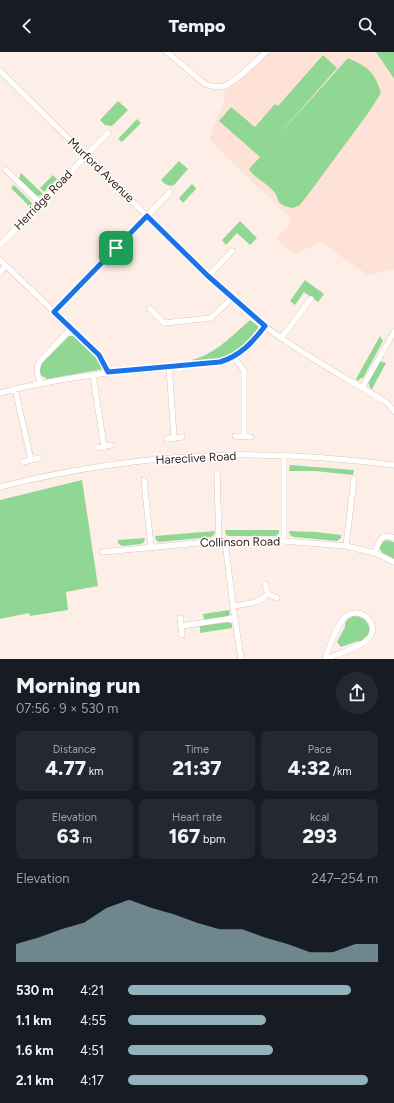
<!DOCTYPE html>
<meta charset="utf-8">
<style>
:root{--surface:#171b24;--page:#242831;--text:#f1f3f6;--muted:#9ea1a6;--accent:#93b4bc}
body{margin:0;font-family:Figtree,sans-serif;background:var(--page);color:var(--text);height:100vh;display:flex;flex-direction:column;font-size:15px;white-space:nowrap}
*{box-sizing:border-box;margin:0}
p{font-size:13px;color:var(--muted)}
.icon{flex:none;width:22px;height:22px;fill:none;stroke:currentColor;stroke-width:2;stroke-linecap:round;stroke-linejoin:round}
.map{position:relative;height:607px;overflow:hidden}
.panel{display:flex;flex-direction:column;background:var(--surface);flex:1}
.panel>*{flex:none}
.pin{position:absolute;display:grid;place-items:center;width:34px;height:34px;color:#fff;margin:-17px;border-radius:8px;box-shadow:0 2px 6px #0006}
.round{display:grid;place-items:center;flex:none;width:42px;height:42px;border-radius:21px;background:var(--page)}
.head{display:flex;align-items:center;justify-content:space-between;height:68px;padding:0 16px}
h1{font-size:22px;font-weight:800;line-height:30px}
.figures{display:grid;grid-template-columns:repeat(3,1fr);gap:6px;height:68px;padding:4px 16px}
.figures div{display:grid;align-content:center;border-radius:8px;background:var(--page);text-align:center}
.figures b{font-size:20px;font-weight:800}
.figures small{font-size:11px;font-weight:400}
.figures p{font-size:11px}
.chart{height:112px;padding:8px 16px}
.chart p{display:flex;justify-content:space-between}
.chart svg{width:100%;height:72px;margin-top:4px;fill:var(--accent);opacity:.7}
ul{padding:0 16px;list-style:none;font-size:13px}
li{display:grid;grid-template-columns:64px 48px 1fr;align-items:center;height:30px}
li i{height:10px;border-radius:5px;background:var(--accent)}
header{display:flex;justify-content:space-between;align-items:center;height:52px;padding:0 16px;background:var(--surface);font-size:18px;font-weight:800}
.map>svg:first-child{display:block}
.built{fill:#ffe2d7}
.green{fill:#90d793}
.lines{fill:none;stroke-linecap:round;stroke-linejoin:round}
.street-casing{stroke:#d0aa9c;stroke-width:6}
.street{stroke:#fff;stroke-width:5.5}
.route-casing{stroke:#fff;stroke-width:8}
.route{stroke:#1a73e8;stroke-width:5}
.labels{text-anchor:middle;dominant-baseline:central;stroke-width:3;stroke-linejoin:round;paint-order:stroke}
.street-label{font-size:12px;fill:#30211c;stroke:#fff}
</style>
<header><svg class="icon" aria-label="back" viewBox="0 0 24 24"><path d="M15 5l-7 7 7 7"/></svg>Tempo<svg class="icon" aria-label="search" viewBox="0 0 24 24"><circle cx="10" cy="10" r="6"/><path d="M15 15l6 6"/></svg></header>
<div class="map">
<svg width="394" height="607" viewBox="0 0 394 607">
<rect width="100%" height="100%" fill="#feeee8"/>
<path class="built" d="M271 0H376L394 29V217L368 223 320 190 294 203 277 187 292 168 210 88 211 81 224 50 225 39Z"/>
<path class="green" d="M376 0H394V27Z
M323 3 337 16 274 88 348 6C368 15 374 19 381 41L369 60 307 144 300 153 293 156C289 155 285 155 281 152 277 149 278 145 275 141 268 131 255 127 249 117L260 105 219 69 231 55 255 75 275 52 278 54Z
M118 49 128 58 113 73 111 74 105 73 100 68Z
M137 67 141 71 122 90 118 87Z
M179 109 188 117 174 133C168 135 165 132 161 128Z
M21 121 43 142 40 144 36 143 19 127Z
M53 123 57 127 44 140 40 136Z
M192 132 195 135 196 137 183 151 179 146Z
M14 133 31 150 32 152 30 155 11 136Z
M240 169 257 186 250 193 237 181 226 193 222 188Z
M305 228 324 242 318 250 304 240 295 253 290 249Z
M250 268 258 274C258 281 254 286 249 290 229 306 218 309 192 310V308C215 302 232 284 250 268Z
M69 284H74L95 304 104 317 47 327 42 324 39 320 41 312Z
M380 284 383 289 363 326H361L358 329 356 327Z
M379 309 386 311 372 337 370 336 368 330Z
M290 413 354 418 353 423 315 419H289Z
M82 428 98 534 66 540 68 558 30 564 29 561 0 567V448Z
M225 478H279V481L276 484H229L226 483Z
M215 479 214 483 211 485 159 490 156 488 155 484Z
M289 479 316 480 341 483V486L337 489 294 485 290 483Z
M145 486 144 490 141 492 122 494 118 491V488Z
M386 488 394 490V507C385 503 372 497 386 488Z
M229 558 230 562 227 565 204 568 203 562Z
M354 564C365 565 372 572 368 584L361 590 358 589 341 595 337 590 345 575V571L348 567Z
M229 570 232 572V576L200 581V574Z"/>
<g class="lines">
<g class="street-casing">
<path id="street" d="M167 0 205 32C211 34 218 36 224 34 236 30 256 9 266 0
M0 19 208 224C232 246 255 268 281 286 315 309 351 329 386 350L394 359
M6 118 40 151
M0 193 108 81
M0 208 99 303 108 320
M0 220 6 214
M208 224 232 199
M150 257 164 271 211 266 232 246
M54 260 170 140
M281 286 311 247
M234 305 244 319V384
M169 314 174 386
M93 323 104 395
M40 331C38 323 35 317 40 309L71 277
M362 336 394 280
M15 337 31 408
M0 341C72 322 147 316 221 310 240 304 253 290 265 274
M235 384 251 385
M167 387 182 385
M96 396 111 393
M23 410 39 406
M217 421 219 489
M144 428 151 495
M0 435C74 416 151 405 228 403 283 402 339 406 394 413
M225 489 233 554 241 607
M284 489V404
M346 494 354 427
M103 500 219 489H284L346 494 375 501 394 510
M375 501C379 491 380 479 394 486
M265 532 268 542
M233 554C246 552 258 552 268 542L277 546
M180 566 181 574
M182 583 181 574 234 566
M325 607C329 595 336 574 345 565 360 552 382 573 368 587 359 596 338 602 326 607"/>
</g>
<use href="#street" class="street"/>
</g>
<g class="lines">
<g class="route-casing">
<path id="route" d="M147 164 208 224 265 274C253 290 240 304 220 310L108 320 99 303 54 260Z"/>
</g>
<use href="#route" class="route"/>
</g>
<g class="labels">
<g class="street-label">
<text transform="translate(101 118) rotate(44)">Murford Avenue</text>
<text transform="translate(43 148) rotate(-46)">Herridge Road</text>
<text transform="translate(196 406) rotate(-3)">Hareclive Road</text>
<text transform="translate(240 490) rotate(-1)">Collinson Road</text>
</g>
</g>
</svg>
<div class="pin" style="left:116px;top:196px;background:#1e9e55"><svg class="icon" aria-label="arrive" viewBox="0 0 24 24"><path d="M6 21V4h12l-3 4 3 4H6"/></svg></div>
</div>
<section class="panel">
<div class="head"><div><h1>Morning run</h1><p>07:56 · 9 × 530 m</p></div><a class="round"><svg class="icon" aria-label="share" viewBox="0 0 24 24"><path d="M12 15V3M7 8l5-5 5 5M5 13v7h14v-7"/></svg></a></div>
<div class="figures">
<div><p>Distance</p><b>4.77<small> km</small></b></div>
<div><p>Time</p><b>21:37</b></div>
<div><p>Pace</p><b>4:32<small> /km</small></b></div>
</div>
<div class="figures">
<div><p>Elevation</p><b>63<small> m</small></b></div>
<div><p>Heart rate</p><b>167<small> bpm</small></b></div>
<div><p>kcal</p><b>293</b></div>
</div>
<div class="chart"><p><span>Elevation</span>247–254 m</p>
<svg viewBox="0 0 160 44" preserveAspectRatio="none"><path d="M0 44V33L10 29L20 24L30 20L40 11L50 6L60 11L70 15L80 20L90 24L100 24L110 29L120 33L130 38L140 38L150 33L160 33V44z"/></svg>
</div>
<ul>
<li><b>530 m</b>4:21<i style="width:89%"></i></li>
<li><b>1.1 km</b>4:55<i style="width:55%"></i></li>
<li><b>1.6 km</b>4:51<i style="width:58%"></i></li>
<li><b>2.1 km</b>4:17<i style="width:96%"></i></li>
</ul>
</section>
